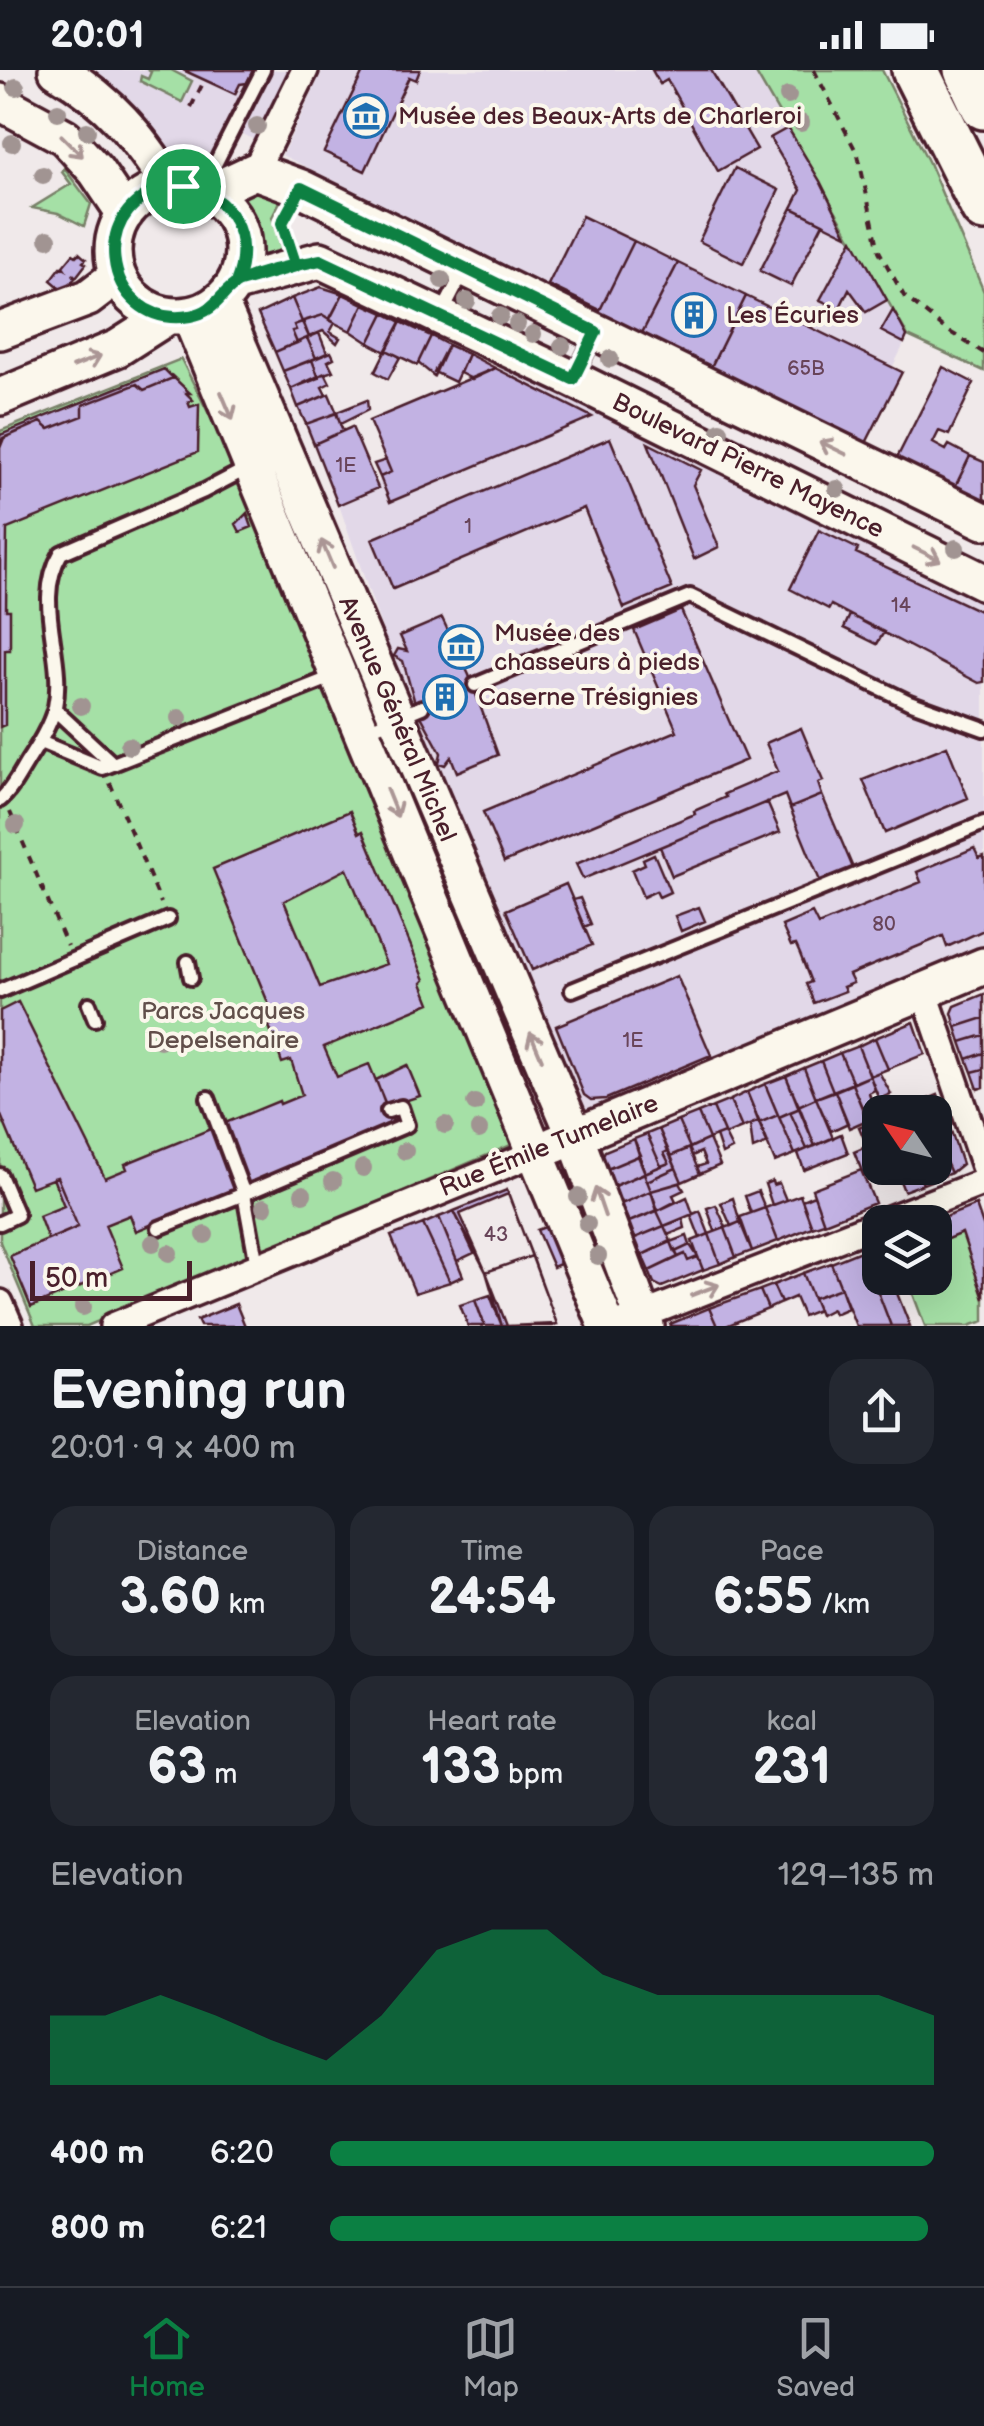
<!DOCTYPE html>
<meta charset="utf-8">
<style>
:root{--surface:#171b24;--page:#242831;--text:#f1f3f6;--muted:#9ea1a6;--line:#363941;--accent:#0b8043}
body{margin:0;font-family:"Balsamiq Sans",sans-serif;background:var(--page);color:var(--text);height:100vh;display:flex;flex-direction:column;font-size:38px;white-space:nowrap}
*{box-sizing:border-box;margin:0}
p{font-size:32px;color:var(--muted)}
.icon{flex:none;width:55px;height:55px;fill:none;stroke:currentColor;stroke-width:2;stroke-linecap:round;stroke-linejoin:round}
.map{position:relative;height:1256px;overflow:hidden}
.sheet{display:flex;flex-direction:column;background:var(--surface);flex:1}
.sheet>*{flex:none}
.needle{width:65px;rotate:305deg}
.controls{position:absolute;left:862px;top:1025px;display:grid;gap:20px}
.controls a{display:grid;place-items:center;width:90px;height:90px;border-radius:20px;background:var(--surface);box-shadow:0 10px 40px #0002;font-size:50px}
.scale{position:absolute;left:30px;bottom:25px;width:162px;box-sizing:border-box;padding-left:10px;border:5px solid #4a1f2b;border-top:0;font-size:28px;line-height:35px;white-space:nowrap;color:#4a1f2b;-webkit-text-stroke:8px #fbf7ec;paint-order:stroke}
.pin{position:absolute;display:grid;place-items:center;width:85px;height:85px;color:#fff;margin:-42px;border:5px solid #fff;border-radius:50%;box-shadow:0 2px 10px #0007}
.round{display:grid;place-items:center;flex:none;width:105px;height:105px;border-radius:30px;background:var(--page)}
.overview{display:flex;align-items:center;justify-content:space-between;height:170px;padding:0 50px}
h1{font-size:55px;font-weight:800;line-height:75px}
.stats{display:grid;grid-template-columns:repeat(3,1fr);gap:15px;height:170px;padding:10px 50px}
.stats div{display:grid;align-content:center;border-radius:25px;background:var(--page);text-align:center}
.stats b{font-size:50px;font-weight:800}
.stats small{font-size:28px;font-weight:400}
.stats p{font-size:28px}
.chart{height:280px;padding:20px 50px}
.chart p{display:flex;justify-content:space-between}
.chart svg{width:100%;height:180px;margin-top:10px;fill:var(--accent);opacity:.7}
ul{padding:0 50px;list-style:none;font-size:32px}
li{display:grid;grid-template-columns:160px 120px 1fr;align-items:center;height:75px}
li i{height:25px;border-radius:12px;background:var(--accent)}
.status{display:flex;justify-content:space-between;align-items:center;height:70px;padding:0 50px;background:var(--surface);direction:ltr}
.status svg{height:28px;fill:currentColor}
.tabs{display:flex;justify-content:space-around;align-items:center;height:140px;border-top:2px solid var(--line);background:var(--surface);font-size:28px;color:var(--muted)}
.tabs a{display:grid;justify-items:center;gap:5px}
.tabs .selected{color:var(--accent)}
.map>svg:first-child{display:block}
.built{fill:#e2d8e8}
.green{fill:#a5e0a6;stroke:#788068;stroke-width:2.5}
.building{fill:#c2b2e3;stroke:#4a1f2b;stroke-width:2.5;fill-rule:evenodd}
.lines{fill:none;stroke-linecap:round;stroke-linejoin:round}
.lane-casing{stroke:#4a1f2b;stroke-width:20}
.street-casing{stroke:#4a1f2b;stroke-width:32}
.secondary-casing{stroke:#4a1f2b;stroke-width:42}
.highway-casing{stroke:#4a1f2b;stroke-width:52}
.path{stroke:#4a1f2b;stroke-width:4;stroke-dasharray:8 8;stroke-linecap:butt}
.lane{stroke:#fbf7ec;stroke-width:12}
.street{stroke:#fbf7ec;stroke-width:25}
.secondary{stroke:#fbf7ec;stroke-width:35}
.highway{stroke:#fbf7ec;stroke-width:45}
.tree{fill:#a19492}
.oneway{stroke:#ab9695}
.route-casing{stroke:#fff;stroke-width:20}
.route{stroke:#0b8043;stroke-width:12}
.labels{text-anchor:middle;dominant-baseline:central;stroke-width:8;stroke-linejoin:round;paint-order:stroke}
.number-label{font-size:20px;fill:#684459}
.poi-label{font-size:25px;fill:#4a1f2b;stroke:#fbf7ec;text-anchor:start}
.street-label{font-size:25px;fill:#4a1f2b;stroke:#fbf7ec}
.park-label{font-size:25px;fill:#614f4a;stroke:#fbf7ec}
</style>
<div class="status"><b>20:01</b><svg viewBox="0 0 49 12"><path d="M0 12V9h3v3zM5 12V6h3v6zM10 12V3h3v9zM15 12V0h3v12zM26 1h20v11H26zM47 4h2v5h-2z"/></svg></div>
<div class="map">
<svg width="984" height="1256" viewBox="0 0 984 1256">
<rect width="100%" height="100%" fill="#f0e9ea"/>
<filter id="ink" filterUnits="userSpaceOnUse"><feTurbulence type="fractalNoise" baseFrequency=".01" numOctaves="2"/><feDisplacementMap in="SourceGraphic" scale="20" xChannelSelector="R" yChannelSelector="G"/><feConvolveMatrix kernelMatrix="1 2 1 2 8 2 1 2 1" color-interpolation-filters="sRGB"/></filter>
<g filter="url(#ink)">
<path class="built" d="M77 0H294L257 71 233 60 209 106 172 94Z
M323 0H754L908 266 892 298 901 303 867 373 282 85Z
M510 294 984 529V875L584 1044 416 656 339 435 377 418 380 407 391 403 371 351Z"/>
<path class="green" d="M148 0H171L192 11 182 32 140 11 141 6 148 9 151 2Z
M754 0H882L929 93 984 222V301L908 266Z
M64 98 91 134 84 156 58 143 32 138 71 114 62 102Z
M243 112 285 122 272 147 285 189 262 194 257 158 238 124Z
M181 289 249 423 511 1075 87 1256H35L0 1172V361Z
M959 1152 984 1221V1251L969 1256H925L907 1208H935V1161Z"/>
<path class="building" d="M183 0H253L247 13 240 14 235 24Z
M364 0H420L416 10 409 7 365 101 324 82Z
M652 0H711L757 79 718 101 667 10 660 14Z
M788 58 820 111 847 165 792 138 801 120 770 68Z
M735 98 779 120 743 193 699 171Z
M792 138 823 153 791 216 760 201Z
M582 146 634 171 600 240 548 215Z
M853 169 887 230 866 242 849 219 839 239 820 230Z
M634 171 678 193 642 263 599 242Z
M79 183 86 189 83 192 86 194 76 207 73 204 75 208 64 221 51 210 61 197 65 199 63 196 73 184 76 186Z
M678 193 746 226 711 297 642 263Z
M321 217 343 224 330 249 323 245 302 252 292 228Z
M343 224 364 234 351 261 329 250Z
M746 226 902 302 866 373 711 297Z
M292 228 302 252 294 255 296 260 292 261 297 273 275 282 258 244Z
M364 234 384 243 369 273 351 261Z
M893 240 907 266 904 273 881 261Z
M384 243 401 252 386 282 369 273Z
M323 245 335 253 330 262 340 268 337 273 323 261 309 267 303 251Z
M302 252 309 267 297 273 292 261 296 260 294 255Z
M401 252 431 266 417 295 386 280Z
M319 263 327 283 316 288 307 268Z
M431 266 448 275 434 306 418 293Z
M307 268 316 288 283 301 275 282Z
M448 275 468 284 455 312 434 302Z
M386 280 400 287 388 309 375 302Z
M331 282 334 288 328 291 333 301 318 306 312 290Z
M468 284 495 298 494 299 472 309 460 303Z
M312 290 319 308 291 319 283 301Z
M943 297 974 313 949 365 939 361 933 373 946 380 949 375 970 386 955 417 897 388Z
M495 298 592 347 390 432 380 407 391 402 369 351Z
M164 299 173 308 144 320 137 314 83 335V346L49 359 41 352 4 368 0 378V365Z
M325 303 330 313 322 317 326 325 298 337 291 319Z
M171 305 190 323H186L193 330 188 332 190 337 199 334 198 382 7 459 6 540H10V580H5V655L0 657V378L3 368 41 352 49 359 83 346V335L137 314 144 320 173 308Z
M329 324 337 343 306 354 298 337Z
M367 330 368 340 340 354 337 342Z
M336 343 343 361 314 374 306 354Z
M352 357 378 418 338 435 314 374Z
M610 368 672 518 624 538 584 438 393 519 372 469Z
M648 373 701 400 693 415 719 477 694 489Z
M970 386 984 392V431L955 417Z
M386 390 391 402 380 407 374 394Z
M247 443 252 457 240 462 236 454Z
M819 460 858 479 856 483 984 543V612L979 613 831 535 829 539 790 519Z
M681 540 746 690 504 792 483 742 677 661 634 560Z
M850 545 884 562 877 574 844 558Z
M442 548 469 605 498 685 457 702 451 687 445 695 439 693 441 683 421 646 425 644 420 630 415 633 403 591 394 586 398 579 407 581 400 566Z
M801 658 823 711 818 713 822 725 790 738 785 725 583 809 576 794 695 744 694 741 726 727 724 724 778 701 766 673Z
M947 676 968 728 885 763 863 710Z
M822 725 853 798 820 811 790 738Z
M767 732 780 762 672 806 660 777Z
M350 741 359 763 363 761 425 910 422 913 430 933 324 977 337 1007 369 994 394 1054 136 1161 130 1145 105 1155 123 1198 31 1237 10 1186 78 1157 57 1107 31 1117 0 1043V941L18 932 105 1108 127 1099 125 1094 279 1031 280 1034 302 1025 291 990 282 993 269 956 276 952 213 799ZM347 799 386 894 320 917 284 831Z
M974 778 979 788 984 786V860L947 877 943 866 849 905 853 913 843 917 845 921 814 933 806 914 811 912 800 884 796 875 791 876 782 856 812 843 818 855 921 812 917 802Z
M654 784 670 822 659 827 656 821 643 827 632 800 645 794 643 789Z
M566 814 592 875 532 900 506 840Z
M580 828 591 854 584 857 573 830Z
M699 837 705 851 681 861 675 846Z
M677 906 711 985 606 1029 591 1030 584 1025 556 956Z
M984 924V948L956 957 952 943 955 936Z
M984 948V965L961 972 956 957Z
M914 952 925 984 888 999 875 968Z
M984 965V983L967 989 961 972Z
M875 968 888 999 870 1006 858 976Z
M858 976 870 1006 853 1013 840 983Z
M840 983 853 1013 833 1021 821 991Z
M984 983V999L972 1002 967 989Z
M821 991 833 1021 816 1028 804 998Z
M407 995 420 1026 386 1037 376 1010Z
M804 998 816 1028 798 1036 786 1006Z
M984 999V1017L978 1019 972 1002Z
M879 1002 891 1024 879 1029 870 1006Z
M786 1006 800 1038 779 1047 765 1014Z
M870 1006 875 1020 869 1023 872 1032 862 1037 852 1014Z
M765 1014 778 1045 759 1053 747 1022Z
M852 1014 867 1050 849 1058 835 1021Z
M835 1021 848 1053 831 1061 816 1028Z
M747 1022 759 1051 742 1058 730 1030Z
M938 1025 946 1047 935 1052V1042H915L913 1035Z
M816 1028 833 1068 815 1076 798 1036Z
M730 1030 742 1058 725 1065 713 1037Z
M713 1037 724 1063 709 1069 698 1043Z
M800 1038 815 1076 807 1079 790 1042Z
M790 1042 807 1079 795 1084 779 1047Z
M698 1043 709 1069 690 1078 678 1051Z
M778 1045 795 1084 775 1092 759 1053Z
M946 1047 952 1064 936 1070 935 1052Z
M877 1049 880 1071 867 1076 859 1057Z
M678 1051 690 1078 671 1086 659 1059Z
M759 1051 768 1073 753 1079 750 1055Z
M659 1059 668 1081 664 1083 669 1093 661 1096 647 1064Z
M724 1063 732 1079 722 1084 716 1066Z
M647 1064 661 1096 645 1103 634 1069Z
M841 1064 848 1083 804 1100 798 1083Z
M952 1064 962 1094 951 1103 936 1070Z
M634 1069 641 1085 607 1099 602 1087 605 1081Z
M709 1069 720 1095 700 1104 697 1097 706 1094 701 1082 692 1086 689 1078Z
M880 1071V1093L876 1095 878 1100 864 1106 854 1082Z
M938 1076 951 1103 936 1109 931 1098H935V1077Z
M689 1078 700 1104 682 1112 671 1086Z
M668 1081 676 1098 647 1111 644 1103 669 1093 664 1083Z
M638 1086 645 1103 614 1116 607 1099Z
M676 1098 682 1112 651 1121 647 1111Z
M895 1098H916L923 1114 904 1121Z
M916 1098H931L936 1109 923 1114Z
M861 1100 875 1133 824 1153 812 1119Z
M644 1103 651 1121 621 1134 614 1116Z
M57 1107 78 1157 48 1170 39 1146 64 1136 53 1108Z
M772 1111 773 1115 779 1113 786 1130 772 1135 765 1114Z
M680 1113 684 1120 673 1125 676 1131 657 1141 651 1121Z
M507 1120 557 1254 553 1256H502L486 1202 454 1141Z
M651 1121 658 1140 629 1152 621 1134Z
M758 1121 765 1138 751 1143 745 1126Z
M508 1124 532 1186 486 1202 460 1144Z
M800 1125 812 1157 778 1171 765 1138Z
M814 1125 824 1153 812 1157 802 1130Z
M687 1127 693 1144 664 1156 657 1141Z
M733 1128 740 1152 731 1156 721 1133Z
M716 1135 726 1157 715 1161 707 1138Z
M976 1135 984 1158V1229L962 1163 935 1174 933 1152Z
M765 1138 778 1171 752 1181 740 1147Z
M454 1141 474 1183 457 1191 439 1147Z
M657 1141 664 1156 635 1168 629 1152Z
M700 1141 709 1164 700 1168 691 1145Z
M439 1147 463 1206 450 1212 423 1154Z
M683 1149 685 1158 668 1165 664 1156Z
M740 1152 752 1181 736 1187 725 1158Z
M423 1154 450 1212 415 1223 391 1166Z
M553 1154 567 1191 553 1197 537 1160Z
M664 1156 671 1171 642 1185 635 1168Z
M725 1158 736 1187 720 1194 709 1164Z
M709 1164 720 1194 703 1200 692 1171Z
M687 1166 690 1175 675 1182 671 1172Z
M671 1172 678 1187 649 1201 642 1185Z
M880 1173V1206L873 1209 891 1256H856L831 1193Z
M690 1175 698 1187 688 1191 685 1184 678 1187 675 1182Z
M685 1184 688 1191 698 1187 703 1200 662 1217 654 1213 649 1201Z
M532 1186 557 1254 507 1256 486 1202Z
M831 1193 841 1218 813 1228 803 1203Z
M803 1203 818 1240 803 1246 795 1227 781 1233 773 1215Z
M880 1206 891 1208 910 1256H891L873 1209Z
M773 1215 781 1233 768 1239 760 1220Z
M841 1218 848 1238 834 1244 832 1239 820 1245 813 1228Z
M760 1220 768 1239 726 1256H717L709 1238Z
M490 1225 498 1246 502 1256H485L475 1230Z
M475 1230 483 1252 485 1256H468L460 1235Z
M236 1234 245 1256H200L197 1250Z
M709 1238 717 1256H671L670 1254Z"/>
<g class="lines">
<g class="lane-casing">
<path id="lane" d="M209 106 263 0
M441 245 457 214V199
M573 309 595 264
M475 615 690 526 909 632 984 659
M54 639 113 694
M364 661 422 637
M40 672 103 698 335 606
M0 730C11 721 19 705 27 692 38 675 50 656 55 637 66 585 32 532 61 483L204 421 248 398
M188 892 191 908
M572 920 984 753
M0 921 168 849
M89 934 95 949
M0 1105 17 1145 0 1153
M159 1158 244 1124 208 1028
M257 1195 244 1124 407 1055 401 1037 388 1041"/>
</g>
<g class="street-casing">
<path id="street" d="M255 101 305 0
M924 921 984 1096
M0 1233 10 1256
M113 1256 535 1083
M615 1256 984 1112"/>
</g>
<g class="secondary-casing">
<path id="secondary" d="M57 0C110 31 138 66 170 116
M0 32 65 67 96 101 125 144
M113 181a65 65 0 1 1 130 0a65 65 0 1 1-130 0Z
M208 123 255 101 301 118 984 451
M236 213 320 190 573 309 984 512
M220 232 575 1066 646 1256
M190 246 607 1256
M0 261 88 228 117 206
M0 327 118 278 168 246
M554 1075 984 896"/>
</g>
<g class="highway-casing">
<path id="highway" d="M915 0 984 138
M967 0 984 36"/>
</g>
<path class="path" d="M814 0 858 85 879 181 904 226 945 259 984 283
M191 37 204 11
M286 145 282 153 287 168
M110 713 161 833
M10 742 67 876"/>
<use href="#lane" class="lane"/>
<use href="#street" class="street"/>
<use href="#secondary" class="secondary"/>
<use href="#highway" class="highway"/>
</g>
<g class="tree">
<circle cx="16" cy="17" r="9"/>
<circle cx="788" cy="26" r="9"/>
<circle cx="58" cy="42" r="9"/>
<circle cx="801" cy="53" r="9"/>
<circle cx="257" cy="56" r="9"/>
<circle cx="87" cy="61" r="9"/>
<circle cx="12" cy="73" r="9"/>
<circle cx="43" cy="105" r="9"/>
<circle cx="48" cy="169" r="9"/>
<circle cx="442" cy="210" r="9"/>
<circle cx="467" cy="231" r="9"/>
<circle cx="500" cy="246" r="9"/>
<circle cx="517" cy="254" r="9"/>
<circle cx="533" cy="264" r="9"/>
<circle cx="562" cy="276" r="9"/>
<circle cx="610" cy="289" r="9"/>
<circle cx="720" cy="361" r="9"/>
<circle cx="837" cy="419" r="9"/>
<circle cx="956" cy="478" r="9"/>
<circle cx="81" cy="636" r="9"/>
<circle cx="179" cy="648" r="9"/>
<circle cx="129" cy="676" r="9"/>
<circle cx="16" cy="755" r="9"/>
<circle cx="160" cy="970" r="9"/>
<circle cx="475" cy="1033" r="9"/>
<circle cx="445" cy="1055" r="9"/>
<circle cx="479" cy="1060" r="9"/>
<circle cx="405" cy="1081" r="9"/>
<circle cx="363" cy="1098" r="9"/>
<circle cx="333" cy="1111" r="9"/>
<circle cx="303" cy="1124" r="9"/>
<circle cx="578" cy="1127" r="9"/>
<circle cx="264" cy="1137" r="9"/>
<circle cx="587" cy="1154" r="9"/>
<circle cx="205" cy="1165" r="9"/>
<circle cx="153" cy="1173" r="9"/>
<circle cx="169" cy="1183" r="9"/>
<circle cx="598" cy="1186" r="9"/>
<circle cx="83" cy="1237" r="9"/>
</g>
<defs><path id="oneway-shaft" d="M-6 0H5M1.5-3L5.5 0L1.5 3" fill="none" stroke-width="1.6" stroke-linecap="round" stroke-linejoin="round" transform="scale(2.5)"/></defs>
<g class="oneway">
<use href="#oneway-shaft" transform="translate(72 76) rotate(45)"/>
<use href="#oneway-shaft" transform="translate(87 291) rotate(-22)"/>
<use href="#oneway-shaft" transform="translate(227 336) rotate(67)"/>
<use href="#oneway-shaft" transform="translate(833 378) rotate(-154)"/>
<use href="#oneway-shaft" transform="translate(327 484) rotate(-113)"/>
<use href="#oneway-shaft" transform="translate(927 484) rotate(26)"/>
<use href="#oneway-shaft" transform="translate(392 733) rotate(68)"/>
<use href="#oneway-shaft" transform="translate(536 976) rotate(-113)"/>
<use href="#oneway-shaft" transform="translate(600 1132) rotate(-109)"/>
<use href="#oneway-shaft" transform="translate(705 1220) rotate(-21)"/>
</g>
</g>
<g class="lines" filter="url(#ink)">
<g class="route-casing">
<path id="route" d="M183 116C80 122 101 261 190 246 218 241 221 221 239 212 263 200 295 196 320 190L573 309 596 262 301 118 282 153 296 196 236 213C254 167 232 125 183 116"/>
</g>
<use href="#route" class="route"/>
</g>
<defs>
<g id="museum-ring" transform="scale(2.25)"><circle r="9.5" fill="#fbf7ec" stroke="#1f6fb2" stroke-width="1.5"/><path d="M0-6L6-3V-2H-6V-3ZM-5-1h2V3h-2ZM-1-1h2V3h-2ZM3-1h2V3H3ZM-6 4H6V6H-6Z" fill="#1f6fb2"/></g>
<g id="building-ring" transform="scale(2.25)"><circle r="9.5" fill="#fbf7ec" stroke="#1f6fb2" stroke-width="1.5"/><path d="M-4-6H4V6H1V3H-1V6H-4ZM-2.5-4.3h1.7v1.8h-1.7ZM.8-4.3h1.7v1.8H.8ZM-2.5-1h1.7V.8h-1.7ZM.8-1h1.7V.8H.8Z" fill="#1f6fb2"/></g>
</defs>
<g fill-rule="evenodd">
<use href="#museum-ring" x="366" y="46"/>
<use href="#building-ring" x="694" y="245"/>
<use href="#museum-ring" x="461" y="577"/>
<use href="#building-ring" x="445" y="627"/>
</g>
<g class="labels">
<g class="number-label">
<text x="806" y="299">65B</text>
<text x="346" y="396">1E</text>
<text x="468" y="457">1</text>
<text x="901" y="536">14</text>
<text x="884" y="855">80</text>
<text x="633" y="971">1E</text>
<text x="496" y="1165">43</text>
</g>
<g class="poi-label">
<text x="398" y="46">Musée des Beaux-Arts de Charleroi</text>
<text x="726" y="245">Les Écuries</text>
<text x="494" y="563">Musée des<tspan x="494" dy="29">chasseurs à pieds</tspan></text>
<text x="478" y="627">Caserne Trésignies</text>
</g>
<g class="street-label">
<text transform="translate(748 396) rotate(26)">Boulevard Pierre Mayence</text>
<text transform="translate(397 649) rotate(67)">Avenue Général Michel</text>
<text transform="translate(549 1076) rotate(-22)">Rue Émile Tumelaire</text>
</g>
<g class="park-label">
<text x="223" y="941">Parcs Jacques<tspan x="223" dy="29">Depelsenaire</tspan></text>
</g>
</g>
</svg>
<div class="controls">
<a><svg class="needle" viewBox="-14 -14 28 28"><path d="M0-13l5 13h-10z" fill="#e53935"/><path d="M0 13l5-13h-10z" fill="#9ea1a6"/></svg></a>
<a><svg class="icon" aria-label="layers" viewBox="0 0 24 24"><path d="M12 4l9 5-9 5-9-5zM3 14l9 5 9-5"/></svg></a>
</div>
<div class="scale">50 m</div>
<div class="pin" style="left:183px;top:116px;background:#1e9e55"><svg class="icon" aria-label="arrive" viewBox="0 0 24 24"><path d="M6 21V4h12l-3 4 3 4H6"/></svg></div>
</div>
<section class="sheet">
<div class="overview"><div><h1>Evening run</h1><p>20:01 · 9 × 400 m</p></div><a class="round"><svg class="icon" aria-label="share" viewBox="0 0 24 24"><path d="M12 15V3M7 8l5-5 5 5M5 13v7h14v-7"/></svg></a></div>
<div class="stats">
<div><p>Distance</p><b>3.60<small> km</small></b></div>
<div><p>Time</p><b>24:54</b></div>
<div><p>Pace</p><b>6:55<small> /km</small></b></div>
</div>
<div class="stats">
<div><p>Elevation</p><b>63<small> m</small></b></div>
<div><p>Heart rate</p><b>133<small> bpm</small></b></div>
<div><p>kcal</p><b>231</b></div>
</div>
<div class="chart"><p><span>Elevation</span>129–135 m</p>
<svg viewBox="0 0 160 44" preserveAspectRatio="none"><path d="M0 44V27L10 27L20 22L30 27L40 33L50 38L60 27L70 11L80 6L90 6L100 17L110 22L120 22L130 22L140 22L150 22L160 27V44z"/></svg>
</div>
<ul>
<li><b>400 m</b>6:20<i style="width:100%"></i></li>
<li><b>800 m</b>6:21<i style="width:99%"></i></li>
</ul>
</section>
<nav class="tabs">
<a class="selected"><svg class="icon" aria-label="home" viewBox="0 0 24 24"><path d="M3 11l9-7 9 7M6 9v11h12V9"/></svg>Home</a>
<a><svg class="icon" aria-label="map" viewBox="0 0 24 24"><path d="M3 6l6-2 6 2 6-2v14l-6 2-6-2-6 2zM9 4v14M15 6v14"/></svg>Map</a>
<a><svg class="icon" aria-label="saved" viewBox="0 0 24 24"><path d="M7 4h10v16l-5-4-5 4z"/></svg>Saved</a>
</nav>
